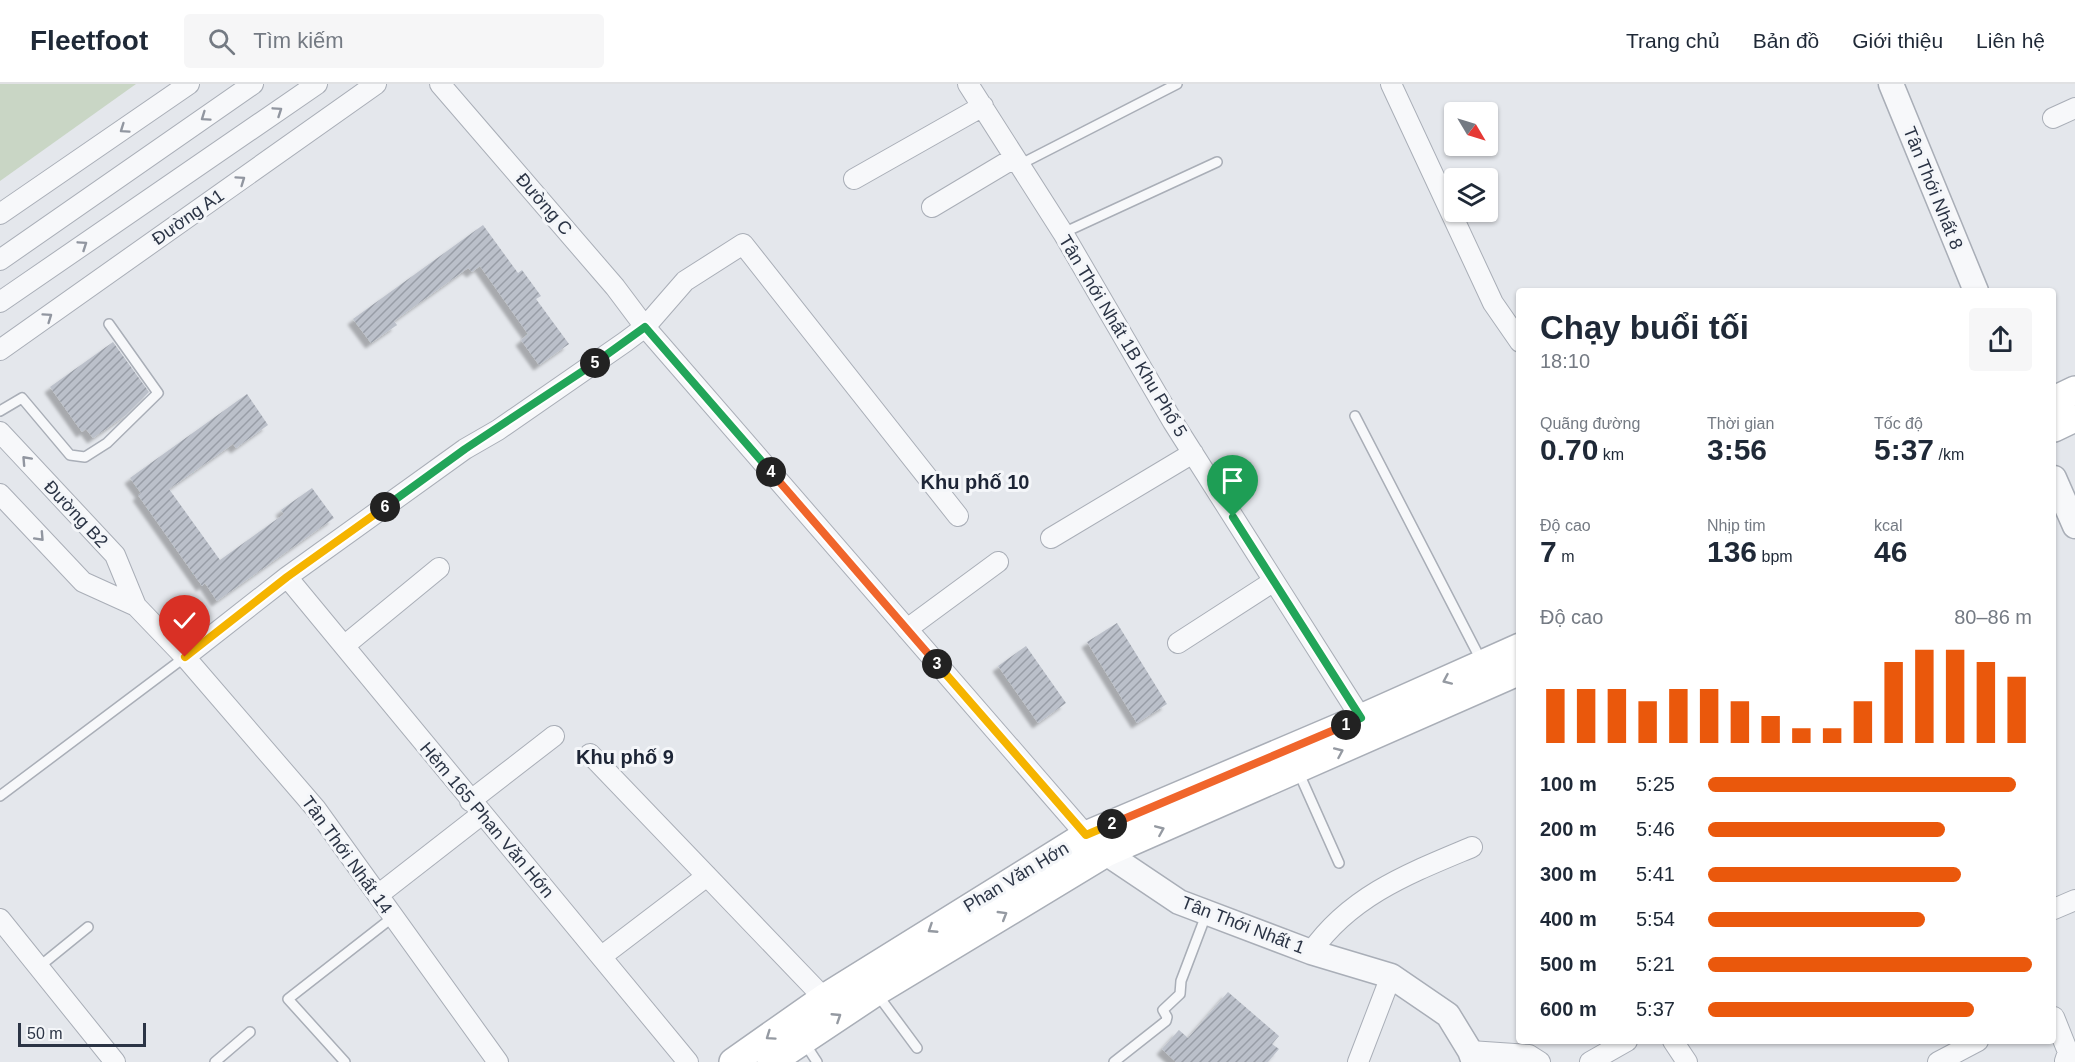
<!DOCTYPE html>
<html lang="vi">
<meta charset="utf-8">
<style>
:root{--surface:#fff;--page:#f6f6f7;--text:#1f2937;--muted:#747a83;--line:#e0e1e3;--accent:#ea580c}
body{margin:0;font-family:Arial,sans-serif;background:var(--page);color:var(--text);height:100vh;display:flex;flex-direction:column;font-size:22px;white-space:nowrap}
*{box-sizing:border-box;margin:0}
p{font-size:20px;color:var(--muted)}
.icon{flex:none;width:33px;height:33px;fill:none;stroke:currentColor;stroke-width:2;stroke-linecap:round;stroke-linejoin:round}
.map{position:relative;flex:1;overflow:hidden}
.sheet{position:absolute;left:1516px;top:204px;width:540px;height:756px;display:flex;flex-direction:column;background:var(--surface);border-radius:6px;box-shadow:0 2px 4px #0004}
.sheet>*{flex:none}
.needle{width:39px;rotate:128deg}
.controls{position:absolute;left:1444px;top:18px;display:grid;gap:12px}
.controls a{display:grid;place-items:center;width:54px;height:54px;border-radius:6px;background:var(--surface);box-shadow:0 2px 4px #0004;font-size:30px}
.scale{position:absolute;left:18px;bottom:15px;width:128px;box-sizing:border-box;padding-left:6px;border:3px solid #2b3445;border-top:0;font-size:16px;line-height:21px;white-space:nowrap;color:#2b3445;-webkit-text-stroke:4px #f4f6f9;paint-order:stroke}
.pin{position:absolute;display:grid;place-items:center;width:51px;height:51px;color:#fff;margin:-62px -26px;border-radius:50% 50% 50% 0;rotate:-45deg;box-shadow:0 0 6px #0007}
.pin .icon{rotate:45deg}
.km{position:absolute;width:30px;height:30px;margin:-15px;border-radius:50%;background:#222;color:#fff;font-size:16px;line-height:30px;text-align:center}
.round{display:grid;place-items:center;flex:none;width:63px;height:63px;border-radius:6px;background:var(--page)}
.summary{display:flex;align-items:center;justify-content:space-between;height:102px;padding:0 24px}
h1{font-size:33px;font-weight:600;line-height:45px}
.metrics{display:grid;grid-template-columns:repeat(3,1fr);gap:9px;height:102px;padding:6px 24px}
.metrics div{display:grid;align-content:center}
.metrics b{font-size:30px;font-weight:600}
.metrics small{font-size:16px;font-weight:400}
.metrics p{font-size:16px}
.chart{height:168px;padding:12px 24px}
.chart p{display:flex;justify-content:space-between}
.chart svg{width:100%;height:108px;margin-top:6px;stroke:var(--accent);stroke-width:6}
ul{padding:0 24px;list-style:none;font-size:20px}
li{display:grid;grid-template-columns:96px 72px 1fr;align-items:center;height:45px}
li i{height:15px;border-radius:8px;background:var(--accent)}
header{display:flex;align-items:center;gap:36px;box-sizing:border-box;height:84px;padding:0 30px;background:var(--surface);border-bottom:2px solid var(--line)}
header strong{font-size:28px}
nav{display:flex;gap:33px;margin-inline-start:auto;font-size:21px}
.search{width:420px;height:54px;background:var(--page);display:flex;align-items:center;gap:15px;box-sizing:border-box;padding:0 21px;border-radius:6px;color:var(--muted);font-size:22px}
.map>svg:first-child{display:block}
.green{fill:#c9d6c5}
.building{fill:url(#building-hatch);filter:url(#shadow)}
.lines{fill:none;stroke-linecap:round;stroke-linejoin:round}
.service-casing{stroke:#a9aeb7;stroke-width:12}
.minor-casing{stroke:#a9aeb7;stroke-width:22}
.tertiary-casing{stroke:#a9aeb7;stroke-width:27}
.secondary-casing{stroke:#a9aeb7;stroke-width:30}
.service{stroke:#f7f8fa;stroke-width:9}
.minor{stroke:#f7f8fa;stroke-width:20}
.tertiary{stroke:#f7f8fa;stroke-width:24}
.secondary{stroke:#fff;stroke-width:27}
.oneway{stroke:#9196a0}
.oneway2{stroke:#959aa2}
.split-1-casing{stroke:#fff;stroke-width:12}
.split-2-casing{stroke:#fff;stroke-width:12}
.split-3-casing{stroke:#fff;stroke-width:12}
.split-4-casing{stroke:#fff;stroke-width:12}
.split-5-casing{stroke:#fff;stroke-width:12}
.split-6-casing{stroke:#fff;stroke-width:12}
.split-7-casing{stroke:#fff;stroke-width:12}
.split-1{stroke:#22a559;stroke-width:8}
.split-2{stroke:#f0652b;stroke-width:8}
.split-3{stroke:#f5b400;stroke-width:8}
.split-4{stroke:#f0652b;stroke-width:8}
.split-5{stroke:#22a559;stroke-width:8}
.split-6{stroke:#22a559;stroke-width:8}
.split-7{stroke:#f5b400;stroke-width:8}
.labels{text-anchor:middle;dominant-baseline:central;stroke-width:6;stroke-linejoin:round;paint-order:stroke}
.street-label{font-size:18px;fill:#2b3445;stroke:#f4f6f9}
.neighbourhood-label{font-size:20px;font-weight:bold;fill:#1d2536;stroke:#f4f6f9}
</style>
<header>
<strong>Fleetfoot</strong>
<div class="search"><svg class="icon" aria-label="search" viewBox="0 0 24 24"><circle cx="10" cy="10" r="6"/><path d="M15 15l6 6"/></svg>Tìm kiếm</div>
<nav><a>Trang chủ</a><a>Bản đồ</a><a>Giới thiệu</a><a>Liên hệ</a></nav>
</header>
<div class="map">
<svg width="2075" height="978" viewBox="0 0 2075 978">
<defs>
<pattern id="building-hatch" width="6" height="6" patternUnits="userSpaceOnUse" patternTransform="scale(1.5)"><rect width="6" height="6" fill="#bbc0ca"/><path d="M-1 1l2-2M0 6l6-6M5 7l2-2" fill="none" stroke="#989da6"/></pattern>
<filter id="shadow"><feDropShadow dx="-5.5" dy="5.5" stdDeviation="1.5" flood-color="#0004"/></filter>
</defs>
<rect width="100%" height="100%" fill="#e4e7ec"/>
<path class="green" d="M0 0H136L0 97Z"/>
<path class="building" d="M483 141 518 189 522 186 541 212 536 215 569 260 539 281 521 256 528 250 480 182 472 188 468 184 394 237 397 241 371 259 353 235Z
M113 258 149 308 126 331 93 354 86 345 82 348 50 303Z
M247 310 268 341 236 364 233 360 169 405 220 476 284 430 281 426 312 404 334 434 217 517 205 499 202 502 138 411 141 409 130 394Z
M1117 539 1167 620 1137 639 1087 558Z
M1026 562 1066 619 1038 639 998 582Z
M1228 908 1279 952 1272 960 1279 965 1268 978H1176L1162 965 1179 946 1188 954Z"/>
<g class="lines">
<g class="service-casing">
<path id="service" d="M1019 81 1177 0
M1063 149 1217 78
M0 327 22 314 70 371 85 373 107 359 158 309 109 240
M1355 332 1482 578
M1298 687 1339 779
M0 712 185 573
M40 882 88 843
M877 910 917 964
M804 958 817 978
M215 978 250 948
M345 978 288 915 393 833
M1114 978 1166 937 1167 933 1163 926 1180 910 1181 897 1206 831"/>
</g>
<g class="minor-casing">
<path id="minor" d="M440 0 615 203 645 243 1086 751
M968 0 1063 149 1173 338 1361 634
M1391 0 1493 219 1520 258
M2053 34 2075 24
M854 95 983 22
M932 123 1014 74
M0 130 189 0
M0 176 253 0
M0 218 317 0
M0 266 376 0
M0 348 115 471 136 522
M0 410 83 498 136 522 185 573 316 725 498 978
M1051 454 1193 369
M287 493 688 978
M907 545 998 478
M1178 559 1274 497
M344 562 439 484
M185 573 287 493 465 365 498 346 625 258 645 243 685 197 743 160 958 432
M590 670 824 914
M470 717 554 652
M378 811 482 730
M2054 825 2075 816
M0 835 115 978
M1311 868C1351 811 1410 789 1472 763
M602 872 707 792
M2054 933 2068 968 2065 977
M1673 957 1687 978
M1470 967 1529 971 1540 978
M1358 978 1391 892
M1590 978 1627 957
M1938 978 1978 957"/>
</g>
<g class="tertiary-casing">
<path id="tertiary" d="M1891 0 1976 207
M2054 394 2075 442
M1095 758 1106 769 1179 818 1311 868 1391 892 1448 931 1470 967 1474 978"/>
</g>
<g class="secondary-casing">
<path id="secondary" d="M2054 316 2075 306
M2054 344 2075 334
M733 978 824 914 1086 751 1361 634 1520 563
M771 978 876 908 1106 769 1520 587"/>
</g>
<use href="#service" class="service"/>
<use href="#minor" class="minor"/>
<use href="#tertiary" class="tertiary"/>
<use href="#secondary" class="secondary"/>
</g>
<defs><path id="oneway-chevron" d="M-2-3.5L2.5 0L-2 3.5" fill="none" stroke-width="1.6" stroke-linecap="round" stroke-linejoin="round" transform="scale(1.5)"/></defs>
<g class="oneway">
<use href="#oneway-chevron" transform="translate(278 27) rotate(-34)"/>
<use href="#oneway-chevron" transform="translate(205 33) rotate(145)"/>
<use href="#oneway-chevron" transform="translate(124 45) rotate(145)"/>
<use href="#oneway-chevron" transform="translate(241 96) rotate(-35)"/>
<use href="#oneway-chevron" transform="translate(83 161) rotate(-34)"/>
<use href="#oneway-chevron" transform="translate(48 233) rotate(-35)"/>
<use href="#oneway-chevron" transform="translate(26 376) rotate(-133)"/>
<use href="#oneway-chevron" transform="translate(40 453) rotate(47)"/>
</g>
<g class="oneway2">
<use href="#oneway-chevron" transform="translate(1447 596) rotate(156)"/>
<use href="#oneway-chevron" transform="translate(1339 668) rotate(-24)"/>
<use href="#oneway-chevron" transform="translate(1160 746) rotate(-23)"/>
<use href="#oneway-chevron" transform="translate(1003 831) rotate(-31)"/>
<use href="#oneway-chevron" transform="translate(932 845) rotate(147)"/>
<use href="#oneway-chevron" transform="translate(837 933) rotate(-33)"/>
<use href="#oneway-chevron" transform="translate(770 952) rotate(145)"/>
</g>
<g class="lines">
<g class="split-1-casing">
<path id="split-1" d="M1233 433 1361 634 1346 641"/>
</g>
<g class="split-2-casing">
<path id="split-2" d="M1112 740 1346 641"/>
</g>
<g class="split-3-casing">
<path id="split-3" d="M937 580 1086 751 1112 740"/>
</g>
<g class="split-4-casing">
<path id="split-4" d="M771 388 937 580"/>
</g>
<g class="split-5-casing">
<path id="split-5" d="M595 279 645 243 771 388"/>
</g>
<g class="split-6-casing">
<path id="split-6" d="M385 423 465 365 595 279"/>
</g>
<g class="split-7-casing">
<path id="split-7" d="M185 573 287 493 385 423"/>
</g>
<use href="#split-1" class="split-1"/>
<use href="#split-2" class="split-2"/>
<use href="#split-3" class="split-3"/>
<use href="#split-4" class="split-4"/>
<use href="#split-5" class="split-5"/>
<use href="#split-6" class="split-6"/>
<use href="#split-7" class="split-7"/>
</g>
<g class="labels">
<g class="street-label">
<text transform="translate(1933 104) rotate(68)">Tân Thới Nhất 8</text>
<text transform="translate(544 120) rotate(49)">Đường C</text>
<text transform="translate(188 133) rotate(-35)">Đường A1</text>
<text transform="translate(1123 252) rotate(59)">Tân Thới Nhất 1B Khu Phố 5</text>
<text transform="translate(76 430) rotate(47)">Đường B2</text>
<text transform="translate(487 736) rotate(50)">Hẻm 165 Phan Văn Hớn</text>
<text transform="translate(347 771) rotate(54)">Tân Thới Nhất 14</text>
<text transform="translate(1016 793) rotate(-31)">Phan Văn Hớn</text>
<text transform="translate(1243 841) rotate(21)">Tân Thới Nhất 1</text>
</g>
<g class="neighbourhood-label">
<text x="975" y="398">Khu phố 10</text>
<text x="625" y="673">Khu phố 9</text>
</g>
</g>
</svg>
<div class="controls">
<a><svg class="needle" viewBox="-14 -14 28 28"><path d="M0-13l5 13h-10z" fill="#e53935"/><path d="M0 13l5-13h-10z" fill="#747a83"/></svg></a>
<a><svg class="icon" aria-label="layers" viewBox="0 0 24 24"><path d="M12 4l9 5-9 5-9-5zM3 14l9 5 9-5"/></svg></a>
</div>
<div class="scale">50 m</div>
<div class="pin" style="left:1233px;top:433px;background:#1e9e55"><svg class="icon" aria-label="arrive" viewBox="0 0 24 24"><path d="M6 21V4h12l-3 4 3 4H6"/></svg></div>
<div class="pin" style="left:185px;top:573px;background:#d93025"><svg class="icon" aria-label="check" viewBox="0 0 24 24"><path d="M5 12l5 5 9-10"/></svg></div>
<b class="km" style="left:1346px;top:641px">1</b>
<b class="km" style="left:1112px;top:740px">2</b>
<b class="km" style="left:937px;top:580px">3</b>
<b class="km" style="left:771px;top:388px">4</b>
<b class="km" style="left:595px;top:279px">5</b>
<b class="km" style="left:385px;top:423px">6</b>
<section class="sheet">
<div class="summary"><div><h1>Chạy buổi tối</h1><p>18:10</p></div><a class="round"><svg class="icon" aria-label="share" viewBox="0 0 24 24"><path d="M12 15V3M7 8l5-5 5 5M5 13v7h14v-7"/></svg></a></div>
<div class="metrics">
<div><p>Quãng đường</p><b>0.70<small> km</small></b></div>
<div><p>Thời gian</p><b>3:56</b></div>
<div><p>Tốc độ</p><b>5:37<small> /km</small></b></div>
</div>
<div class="metrics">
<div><p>Độ cao</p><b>7<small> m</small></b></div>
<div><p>Nhịp tim</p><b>136<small> bpm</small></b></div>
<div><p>kcal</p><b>46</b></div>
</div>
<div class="chart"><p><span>Độ cao</span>80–86 m</p>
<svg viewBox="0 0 160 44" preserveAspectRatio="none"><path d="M5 44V22M15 44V22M25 44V22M35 44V27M45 44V22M55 44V22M65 44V27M75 44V33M85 44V38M95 44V38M105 44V27M115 44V11M125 44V6M135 44V6M145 44V11M155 44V17"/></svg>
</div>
<ul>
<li><b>100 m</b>5:25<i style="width:95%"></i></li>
<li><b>200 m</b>5:46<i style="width:73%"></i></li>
<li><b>300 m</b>5:41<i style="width:78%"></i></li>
<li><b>400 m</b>5:54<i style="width:67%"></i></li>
<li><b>500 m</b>5:21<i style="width:100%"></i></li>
<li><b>600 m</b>5:37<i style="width:82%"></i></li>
</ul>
</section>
</div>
